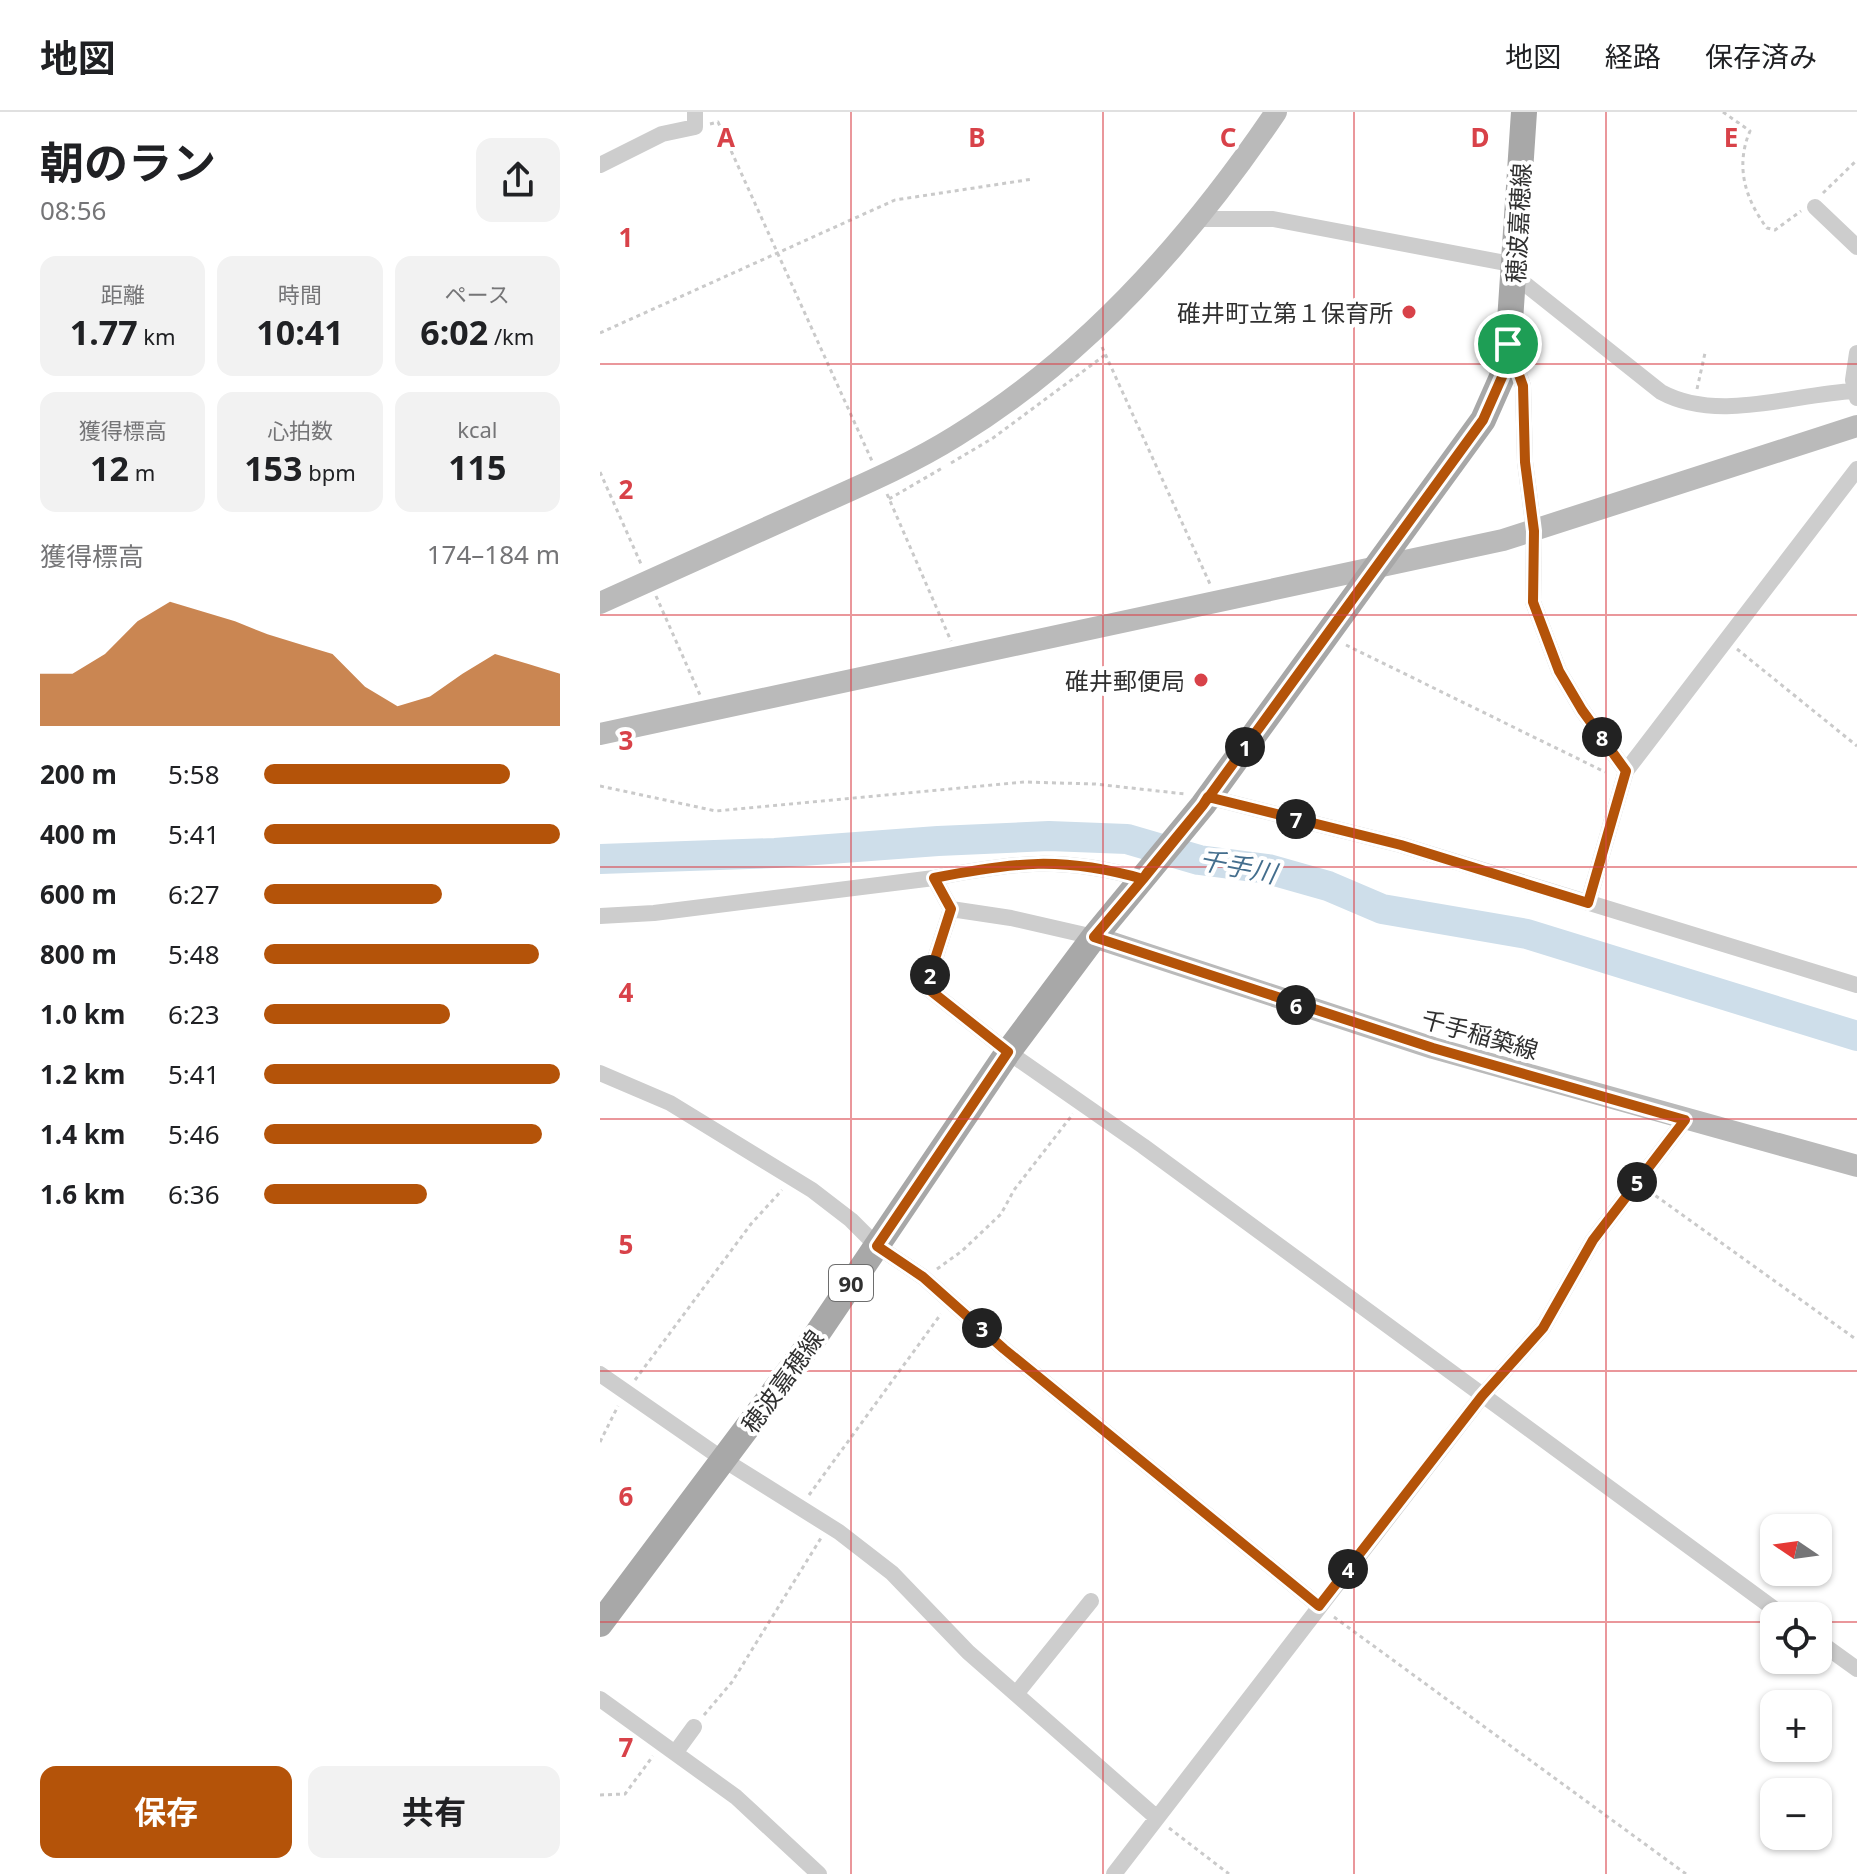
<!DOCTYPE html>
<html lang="ja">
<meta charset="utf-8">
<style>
:root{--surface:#fff;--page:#f2f2f2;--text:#202124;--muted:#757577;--line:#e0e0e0;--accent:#b45309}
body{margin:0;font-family:"Noto Sans","Noto Sans JP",sans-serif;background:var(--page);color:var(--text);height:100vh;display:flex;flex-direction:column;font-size:30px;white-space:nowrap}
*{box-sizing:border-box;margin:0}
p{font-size:26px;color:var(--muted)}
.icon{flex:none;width:44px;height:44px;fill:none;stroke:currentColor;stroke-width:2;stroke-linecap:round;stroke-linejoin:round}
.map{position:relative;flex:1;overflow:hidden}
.side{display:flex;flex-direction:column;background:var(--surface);width:600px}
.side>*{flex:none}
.needle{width:52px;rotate:283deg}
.tools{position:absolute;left:1160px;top:1402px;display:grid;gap:16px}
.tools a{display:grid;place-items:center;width:72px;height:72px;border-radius:16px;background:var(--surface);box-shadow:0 2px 6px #0004;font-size:40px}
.pin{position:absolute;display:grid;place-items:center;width:68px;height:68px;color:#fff;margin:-34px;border:4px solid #fff;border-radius:50%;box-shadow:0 2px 8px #0007}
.km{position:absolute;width:40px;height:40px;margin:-20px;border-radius:50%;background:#222;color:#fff;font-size:22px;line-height:40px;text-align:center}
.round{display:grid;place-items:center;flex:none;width:84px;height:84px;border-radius:16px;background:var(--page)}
.overview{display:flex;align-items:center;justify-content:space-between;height:136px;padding:0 40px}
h1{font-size:44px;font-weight:700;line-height:60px}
.figures{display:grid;grid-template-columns:repeat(3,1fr);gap:12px;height:136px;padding:8px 40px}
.figures div{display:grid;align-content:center;border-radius:16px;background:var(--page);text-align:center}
.figures b{font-size:34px;font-weight:700}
.figures small{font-size:22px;font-weight:400}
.figures p{font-size:22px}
.chart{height:224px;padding:16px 40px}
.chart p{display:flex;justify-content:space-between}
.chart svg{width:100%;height:144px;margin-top:8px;fill:var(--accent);opacity:.7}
.action{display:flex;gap:16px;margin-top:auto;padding:16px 40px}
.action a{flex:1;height:92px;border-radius:16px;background:var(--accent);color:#fff;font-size:32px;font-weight:700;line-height:92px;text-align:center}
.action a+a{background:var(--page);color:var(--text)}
ul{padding:0 40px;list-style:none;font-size:26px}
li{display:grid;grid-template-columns:128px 96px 1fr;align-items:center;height:60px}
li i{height:20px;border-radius:10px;background:var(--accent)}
header{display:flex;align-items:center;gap:48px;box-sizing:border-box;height:112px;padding:0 40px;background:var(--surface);border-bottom:2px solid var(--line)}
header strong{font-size:38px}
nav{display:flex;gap:44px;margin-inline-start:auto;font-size:28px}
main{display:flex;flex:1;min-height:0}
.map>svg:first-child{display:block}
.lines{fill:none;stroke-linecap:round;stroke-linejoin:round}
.river{stroke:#cedeea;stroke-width:30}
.path{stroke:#cacaca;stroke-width:3;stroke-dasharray:4 4;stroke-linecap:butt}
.street{stroke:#cdcdcd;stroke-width:16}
.secondary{stroke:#bababa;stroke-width:22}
.primary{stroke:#a8a8a8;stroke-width:26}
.route-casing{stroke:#fff;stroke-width:16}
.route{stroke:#b45309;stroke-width:10}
.grid{fill:none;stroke:#d84249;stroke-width:2;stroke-opacity:0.55}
.poi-dot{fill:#d84249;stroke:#fff;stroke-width:3}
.labels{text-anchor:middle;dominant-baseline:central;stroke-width:8;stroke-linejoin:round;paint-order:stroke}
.shield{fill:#fff;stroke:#6e6e6e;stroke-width:2}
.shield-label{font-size:22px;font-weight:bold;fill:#303030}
.street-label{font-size:24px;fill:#303030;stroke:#fff}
.poi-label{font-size:24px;fill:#303030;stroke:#fff;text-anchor:end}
.water-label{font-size:26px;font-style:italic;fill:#446e8d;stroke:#fff}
.grid-label{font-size:26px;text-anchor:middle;font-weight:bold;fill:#d84249;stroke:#fff;stroke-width:8;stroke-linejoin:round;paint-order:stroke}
</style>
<header>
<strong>地図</strong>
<nav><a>地図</a><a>経路</a><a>保存済み</a></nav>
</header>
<main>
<section class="side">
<div class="overview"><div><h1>朝のラン</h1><p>08:56</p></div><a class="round"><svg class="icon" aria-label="share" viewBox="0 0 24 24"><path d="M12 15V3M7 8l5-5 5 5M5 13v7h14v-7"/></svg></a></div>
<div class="figures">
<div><p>距離</p><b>1.77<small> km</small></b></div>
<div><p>時間</p><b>10:41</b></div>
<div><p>ペース</p><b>6:02<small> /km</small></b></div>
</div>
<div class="figures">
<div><p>獲得標高</p><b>12<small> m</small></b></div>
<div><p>心拍数</p><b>153<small> bpm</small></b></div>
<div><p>kcal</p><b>115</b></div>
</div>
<div class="chart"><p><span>獲得標高</span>174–184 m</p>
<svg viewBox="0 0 160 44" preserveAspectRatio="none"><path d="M0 44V28L10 28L20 22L30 12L40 6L50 9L60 12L70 16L80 19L90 22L100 32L110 38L120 35L130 28L140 22L150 25L160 28V44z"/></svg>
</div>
<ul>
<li><b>200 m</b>5:58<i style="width:83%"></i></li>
<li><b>400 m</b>5:41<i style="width:100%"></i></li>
<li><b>600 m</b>6:27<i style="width:60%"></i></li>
<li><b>800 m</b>5:48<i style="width:93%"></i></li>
<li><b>1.0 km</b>6:23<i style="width:63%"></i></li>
<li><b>1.2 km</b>5:41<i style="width:100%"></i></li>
<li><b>1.4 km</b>5:46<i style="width:94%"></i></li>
<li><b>1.6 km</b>6:36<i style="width:55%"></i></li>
</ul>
<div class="action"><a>保存</a><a>共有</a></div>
</section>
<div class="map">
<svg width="1257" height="1762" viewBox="0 0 1257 1762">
<rect width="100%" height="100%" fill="#fff"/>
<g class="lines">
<path class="river" d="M0 747 175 741 338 729 449 724 527 727 599 748 668 757 728 774 782 797 927 822 1257 924"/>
<path class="path" d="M1123 0 1150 19C1135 54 1145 87 1167 116L1175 118 1201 99
M110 12 118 10 272 349
M1223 81 1257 48
M0 221 295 88 433 67
M502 235 610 472
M1097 277 1105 241
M351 351 393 326 505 243
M0 360 41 452
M287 382 351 529
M289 387 344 355
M56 484 100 583
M746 533 1005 660
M1137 537 1257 634
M0 674 116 699 424 670 495 672 585 682
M1049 1079 1257 1228
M337 1157 362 1139 401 1102 414 1078 473 1002
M35 1268 151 1112 182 1078
M0 1330 18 1294
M209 1383 341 1202
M734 1505 1086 1762
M104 1603 132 1570 221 1426
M0 1683 25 1682 53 1644
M569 1716 629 1762"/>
<path class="street" d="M0 53 62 22 95 15V0
M1215 95 1257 135
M598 107H673L916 153
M915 164 1061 280C1118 311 1193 282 1254 279
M909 234 923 274 925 350 934 419 933 490 959 559 982 598 1026 659
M1257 286 1253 268 1257 241
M608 685 801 733 1257 873
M334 766C414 750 462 744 543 767
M988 791 1026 659 1257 357
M351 797 326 875 408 940 543 1034 1184 1504
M0 804 54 801 334 766 351 797 411 806 494 825
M0 961 70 991 212 1078 251 1108 277 1134 323 1165 404 1237 719 1494
M0 1262 124 1348 239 1420 292 1461 368 1540 557 1706
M1218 1529 1257 1557
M416 1582 491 1489
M0 1587 136 1685 219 1762
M75 1641 94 1615
M514 1762 882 1284 943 1216 993 1128 1085 1008"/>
<path class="secondary" d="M0 491C68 460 136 430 204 399 255 376 308 354 356 324 487 244 591 126 676 0
M0 622 903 428 1257 314
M494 825 833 936 1257 1054"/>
<path class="primary" d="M0 1512 215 1225 408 940 494 825 603 693 883 308 902 265 909 224 924 0"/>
</g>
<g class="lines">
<g class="route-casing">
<path id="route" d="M908 232 902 265 883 308 603 693 543 767C462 744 414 750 334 766L351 797 326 875 408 940 277 1134 323 1165 404 1237 719 1494 882 1284 943 1216 993 1128 1085 1008 833 936 494 825 543 767 547 761 603 693 608 685 801 733 988 791 1026 659 982 598 959 559 933 490 934 419 925 350 923 274 908 232"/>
</g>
<use href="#route" class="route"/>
</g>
<path class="grid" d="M251 0V1762M503 0V1762M754 0V1762M1006 0V1762M0 252H1257M0 503H1257M0 755H1257M0 1007H1257M0 1259H1257M0 1510H1174M1218 1510H1257"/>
<g class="poi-dot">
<circle cx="809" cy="200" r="8"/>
<circle cx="601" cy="568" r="8"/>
</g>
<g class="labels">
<rect class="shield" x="229" y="1153" width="44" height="36" rx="6"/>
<g class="shield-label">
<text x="251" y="1171">90</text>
</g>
<g class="street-label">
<text transform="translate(918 111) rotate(-87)">穂波嘉穂線</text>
<text transform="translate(880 922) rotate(16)">千手稲築線</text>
<text transform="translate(182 1269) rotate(-54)">穂波嘉穂線</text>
</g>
<g class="poi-label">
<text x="793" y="200">碓井町立第１保育所</text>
<text x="585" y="568">碓井郵便局</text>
</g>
<g class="water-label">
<text transform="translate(638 754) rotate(11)">千手川</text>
</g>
</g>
<g class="grid-label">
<text x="126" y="35">A</text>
<text x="377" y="35">B</text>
<text x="628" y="35">C</text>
<text x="880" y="35">D</text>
<text x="1131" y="35">E</text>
<text x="26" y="135">1</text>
<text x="26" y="387">2</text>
<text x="26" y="638">3</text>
<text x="26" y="890">4</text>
<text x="26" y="1142">5</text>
<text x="26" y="1394">6</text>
<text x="26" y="1645">7</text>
</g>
</svg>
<div class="tools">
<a><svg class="needle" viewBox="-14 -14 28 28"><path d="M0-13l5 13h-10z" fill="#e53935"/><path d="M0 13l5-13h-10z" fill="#757577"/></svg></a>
<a><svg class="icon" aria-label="locate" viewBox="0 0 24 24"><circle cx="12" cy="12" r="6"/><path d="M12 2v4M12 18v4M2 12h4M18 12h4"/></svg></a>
<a>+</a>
<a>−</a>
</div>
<div class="pin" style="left:908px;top:232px;background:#1e9e55"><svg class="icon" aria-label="arrive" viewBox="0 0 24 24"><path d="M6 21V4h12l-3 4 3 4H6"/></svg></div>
<b class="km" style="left:645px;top:635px">1</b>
<b class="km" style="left:330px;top:863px">2</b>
<b class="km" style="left:382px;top:1216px">3</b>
<b class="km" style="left:748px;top:1457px">4</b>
<b class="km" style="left:1037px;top:1070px">5</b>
<b class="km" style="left:696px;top:893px">6</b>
<b class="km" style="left:696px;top:707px">7</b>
<b class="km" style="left:1002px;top:625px">8</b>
</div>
</main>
